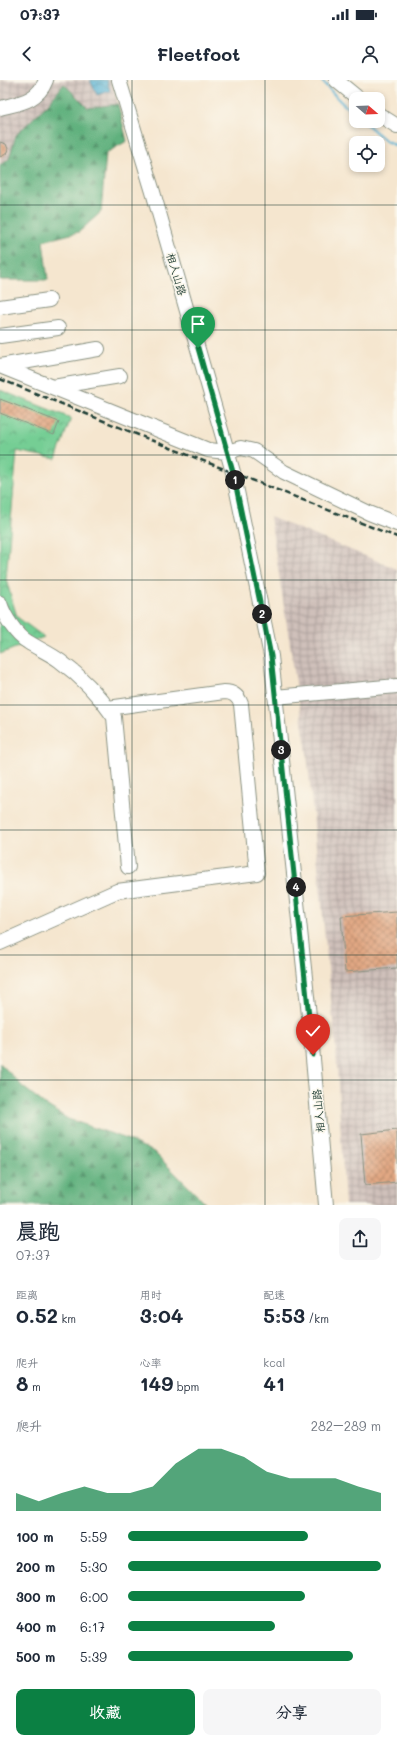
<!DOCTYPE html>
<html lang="zh">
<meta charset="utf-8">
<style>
:root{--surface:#fff;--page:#f6f6f7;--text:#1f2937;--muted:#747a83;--accent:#0b8043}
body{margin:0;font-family:Mali,"LXGW WenKai TC",sans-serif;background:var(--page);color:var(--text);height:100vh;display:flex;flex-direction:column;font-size:15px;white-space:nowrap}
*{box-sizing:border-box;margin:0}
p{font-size:13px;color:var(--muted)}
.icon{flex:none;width:22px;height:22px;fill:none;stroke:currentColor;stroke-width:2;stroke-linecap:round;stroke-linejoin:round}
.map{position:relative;height:1125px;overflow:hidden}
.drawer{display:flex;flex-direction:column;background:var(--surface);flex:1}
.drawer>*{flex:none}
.needle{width:26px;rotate:109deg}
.tools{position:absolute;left:349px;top:12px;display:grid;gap:8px}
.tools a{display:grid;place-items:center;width:36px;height:36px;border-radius:8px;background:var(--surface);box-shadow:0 2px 6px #0003;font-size:20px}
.pin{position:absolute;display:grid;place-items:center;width:34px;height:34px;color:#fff;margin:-41px -17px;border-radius:50% 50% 50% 0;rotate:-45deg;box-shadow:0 0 4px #0007}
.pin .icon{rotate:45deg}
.km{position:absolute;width:20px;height:20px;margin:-10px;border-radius:50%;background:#222;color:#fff;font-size:11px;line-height:20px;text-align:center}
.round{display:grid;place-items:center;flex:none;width:42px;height:42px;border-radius:8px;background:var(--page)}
.overview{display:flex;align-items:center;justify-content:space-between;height:68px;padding:0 16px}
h1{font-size:22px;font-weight:800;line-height:30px}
.metrics{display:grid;grid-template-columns:repeat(3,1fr);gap:6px;height:68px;padding:4px 16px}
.metrics div{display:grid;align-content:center}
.metrics b{font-size:20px;font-weight:800}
.metrics small{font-size:11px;font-weight:400}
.metrics p{font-size:11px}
.chart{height:112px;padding:8px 16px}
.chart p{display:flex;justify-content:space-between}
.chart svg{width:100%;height:72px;margin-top:4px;fill:var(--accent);opacity:.7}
.primary-button{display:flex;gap:8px;margin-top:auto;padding:8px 16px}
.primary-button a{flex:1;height:46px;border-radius:8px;background:var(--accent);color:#fff;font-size:16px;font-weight:800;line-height:46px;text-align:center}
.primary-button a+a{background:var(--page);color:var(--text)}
ul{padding:0 16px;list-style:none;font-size:13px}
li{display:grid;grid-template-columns:64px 48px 1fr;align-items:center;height:30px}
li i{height:10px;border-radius:5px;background:var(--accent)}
.status{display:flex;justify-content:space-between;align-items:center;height:28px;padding:0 20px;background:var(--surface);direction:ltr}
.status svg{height:11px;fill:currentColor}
header{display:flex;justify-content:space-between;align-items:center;height:52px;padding:0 16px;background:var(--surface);font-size:18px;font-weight:800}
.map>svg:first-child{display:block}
.industrial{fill:url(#industrial-grid)}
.forest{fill:url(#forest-firs);stroke:#407759}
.park{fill:url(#park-crowns);stroke:#4a8664}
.water{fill:url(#water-waves);stroke:#3a7784}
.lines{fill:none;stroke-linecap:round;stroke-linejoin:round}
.stream{stroke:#55b1d3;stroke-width:2.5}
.building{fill:url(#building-cross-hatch)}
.minor-casing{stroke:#8a9282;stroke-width:16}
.minor{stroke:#fff;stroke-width:14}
.rail{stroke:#1f3d34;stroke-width:2.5;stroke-dasharray:6 3;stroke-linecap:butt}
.route-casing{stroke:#fff;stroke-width:8}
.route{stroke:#0b8043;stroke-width:5}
.grid{fill:none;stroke:#1f3d34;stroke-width:1;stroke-opacity:0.55}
.labels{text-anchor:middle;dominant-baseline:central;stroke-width:3;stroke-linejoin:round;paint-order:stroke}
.street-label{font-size:11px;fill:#1f3d34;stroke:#fbf7ec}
</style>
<div class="status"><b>07:37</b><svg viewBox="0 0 49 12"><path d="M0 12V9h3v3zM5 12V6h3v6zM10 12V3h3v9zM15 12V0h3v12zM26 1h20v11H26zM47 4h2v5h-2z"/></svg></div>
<header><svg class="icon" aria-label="back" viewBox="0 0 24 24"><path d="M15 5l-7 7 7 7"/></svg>Fleetfoot<svg class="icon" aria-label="person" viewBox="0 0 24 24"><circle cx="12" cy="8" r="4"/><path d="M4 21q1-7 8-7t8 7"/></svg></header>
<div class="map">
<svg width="397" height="1125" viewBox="0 0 397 1125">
<defs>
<pattern id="industrial-grid" width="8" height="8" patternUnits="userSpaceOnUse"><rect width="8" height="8" fill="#cfc0ba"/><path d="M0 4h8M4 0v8" fill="none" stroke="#a79d98"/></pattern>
<pattern id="forest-firs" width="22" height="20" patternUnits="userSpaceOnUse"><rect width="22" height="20" fill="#60b17e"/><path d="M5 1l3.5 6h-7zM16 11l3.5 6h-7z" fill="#4f9168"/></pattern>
<pattern id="park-crowns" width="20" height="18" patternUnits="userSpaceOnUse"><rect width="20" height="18" fill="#75ce94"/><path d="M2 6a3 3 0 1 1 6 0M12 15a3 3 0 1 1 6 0" fill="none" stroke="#5fa87a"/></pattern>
<pattern id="water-waves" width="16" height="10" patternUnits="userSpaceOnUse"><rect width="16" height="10" fill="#55b1d3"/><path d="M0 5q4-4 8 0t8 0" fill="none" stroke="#4691ac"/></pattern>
<pattern id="building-cross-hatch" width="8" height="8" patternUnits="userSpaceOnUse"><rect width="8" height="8" fill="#e1a783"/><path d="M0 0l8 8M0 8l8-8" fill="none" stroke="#b6896c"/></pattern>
</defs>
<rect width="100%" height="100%" fill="#fbf7ec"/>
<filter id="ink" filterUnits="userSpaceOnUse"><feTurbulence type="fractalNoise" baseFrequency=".025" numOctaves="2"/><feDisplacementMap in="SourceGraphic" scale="8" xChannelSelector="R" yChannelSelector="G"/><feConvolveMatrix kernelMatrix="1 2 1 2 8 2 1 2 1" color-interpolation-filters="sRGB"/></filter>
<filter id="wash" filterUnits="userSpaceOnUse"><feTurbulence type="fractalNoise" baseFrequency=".012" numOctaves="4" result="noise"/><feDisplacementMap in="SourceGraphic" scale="16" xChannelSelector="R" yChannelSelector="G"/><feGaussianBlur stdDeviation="0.9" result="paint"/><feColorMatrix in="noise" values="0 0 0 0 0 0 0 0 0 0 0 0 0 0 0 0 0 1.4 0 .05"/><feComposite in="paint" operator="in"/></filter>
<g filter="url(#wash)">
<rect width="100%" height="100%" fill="#f5e6cf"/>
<path class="industrial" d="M0 0H111L118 24 88 28 64 4 48 24 16 55 9 79 0 85Z
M270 437 397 489V1125H345L336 970 307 673Z"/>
<path class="forest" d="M64 4 88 28 118 24 127 61 106 73 101 132 79 152 43 161 48 200H0V85L9 79 16 55 48 24Z
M0 983 23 1007 46 1025 68 1039 124 1058 154 1072 207 1125H0Z"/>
<path class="park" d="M0 310 71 338 56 379 17 371 6 499 17 537 44 557 0 574Z"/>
<path class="water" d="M90 0H107L110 11 97 15Z"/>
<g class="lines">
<path class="stream" d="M321 0 341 22 356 35
M363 41 386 61 397 66"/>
</g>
<g id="blocks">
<path class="building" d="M0 62 6 64 8 69 6 74 0 77Z
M0 319 59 342 54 355 0 333Z
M397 832V888L345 892 341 836Z
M397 1050V1102L365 1105 361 1054Z"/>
</g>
</g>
<g filter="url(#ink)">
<use href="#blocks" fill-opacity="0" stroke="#8a9282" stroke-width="1"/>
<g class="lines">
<g class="minor-casing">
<path id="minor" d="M119 0 153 112 233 392 271 576 310 945 326 1125
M336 0 359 19
M0 28C20 23 38 21 46 0
M378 34 397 46
M0 227 49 220
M0 256 58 248
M0 286 208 370 227 372 241 368 254 371 284 392 369 433 397 444
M0 286 98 269
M53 307 120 296
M0 523C4 536 16 555 28 562 39 569 51 574 60 581 82 597 99 615 114 637L128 787
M275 617 397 606
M0 863 117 811 257 793 241 624C238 616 233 612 224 612L108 628"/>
</g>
<use href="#minor" class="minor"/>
<path class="rail" d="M0 299 168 367 397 457"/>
</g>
</g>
<g class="lines" filter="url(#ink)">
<g class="route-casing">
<path id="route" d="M198 268 233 392 271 576 313 975"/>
</g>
<use href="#route" class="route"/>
</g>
<path class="grid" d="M132 0V1125M265 0V1125M0 125H397M0 250H397M0 375H397M0 500H397M0 625H397M0 750H397M0 875H397M0 1000H397"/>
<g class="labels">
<g class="street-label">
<text transform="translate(177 194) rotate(74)">相人山路</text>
<text transform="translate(318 1031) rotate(-95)">相人山路</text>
</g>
</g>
</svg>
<div class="tools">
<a><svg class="needle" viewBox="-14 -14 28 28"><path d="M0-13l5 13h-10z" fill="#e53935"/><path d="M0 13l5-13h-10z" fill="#747a83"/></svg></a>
<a><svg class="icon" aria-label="locate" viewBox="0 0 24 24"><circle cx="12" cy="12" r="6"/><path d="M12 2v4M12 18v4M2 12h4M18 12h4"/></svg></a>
</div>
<div class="pin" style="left:198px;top:268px;background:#1e9e55"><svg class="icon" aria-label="arrive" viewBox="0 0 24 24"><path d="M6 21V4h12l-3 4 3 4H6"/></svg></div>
<div class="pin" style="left:313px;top:975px;background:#d93025"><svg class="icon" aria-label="check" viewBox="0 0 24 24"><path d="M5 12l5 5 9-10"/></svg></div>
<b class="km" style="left:235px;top:400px">1</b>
<b class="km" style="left:262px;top:534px">2</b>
<b class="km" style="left:281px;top:670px">3</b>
<b class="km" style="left:296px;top:807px">4</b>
</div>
<section class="drawer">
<div class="overview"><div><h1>晨跑</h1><p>07:37</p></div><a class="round"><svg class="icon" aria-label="share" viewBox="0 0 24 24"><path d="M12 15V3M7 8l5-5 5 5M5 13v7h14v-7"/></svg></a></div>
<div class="metrics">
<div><p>距离</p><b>0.52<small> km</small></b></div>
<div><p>用时</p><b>3:04</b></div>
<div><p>配速</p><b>5:53<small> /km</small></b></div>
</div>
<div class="metrics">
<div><p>爬升</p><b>8<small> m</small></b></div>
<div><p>心率</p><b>149<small> bpm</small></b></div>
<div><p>kcal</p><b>41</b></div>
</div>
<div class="chart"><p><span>爬升</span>282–289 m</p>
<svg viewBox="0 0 160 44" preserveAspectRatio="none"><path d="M0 44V33L10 38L20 33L30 29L40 33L50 33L60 29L70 15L80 6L90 6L100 11L110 20L120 24L130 24L140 24L150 29L160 33V44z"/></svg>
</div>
<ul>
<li><b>100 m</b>5:59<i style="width:71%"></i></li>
<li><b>200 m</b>5:30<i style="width:100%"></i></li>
<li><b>300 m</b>6:00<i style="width:70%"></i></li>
<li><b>400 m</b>6:17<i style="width:58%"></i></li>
<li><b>500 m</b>5:39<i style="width:89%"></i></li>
</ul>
<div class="primary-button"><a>收藏</a><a>分享</a></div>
</section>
